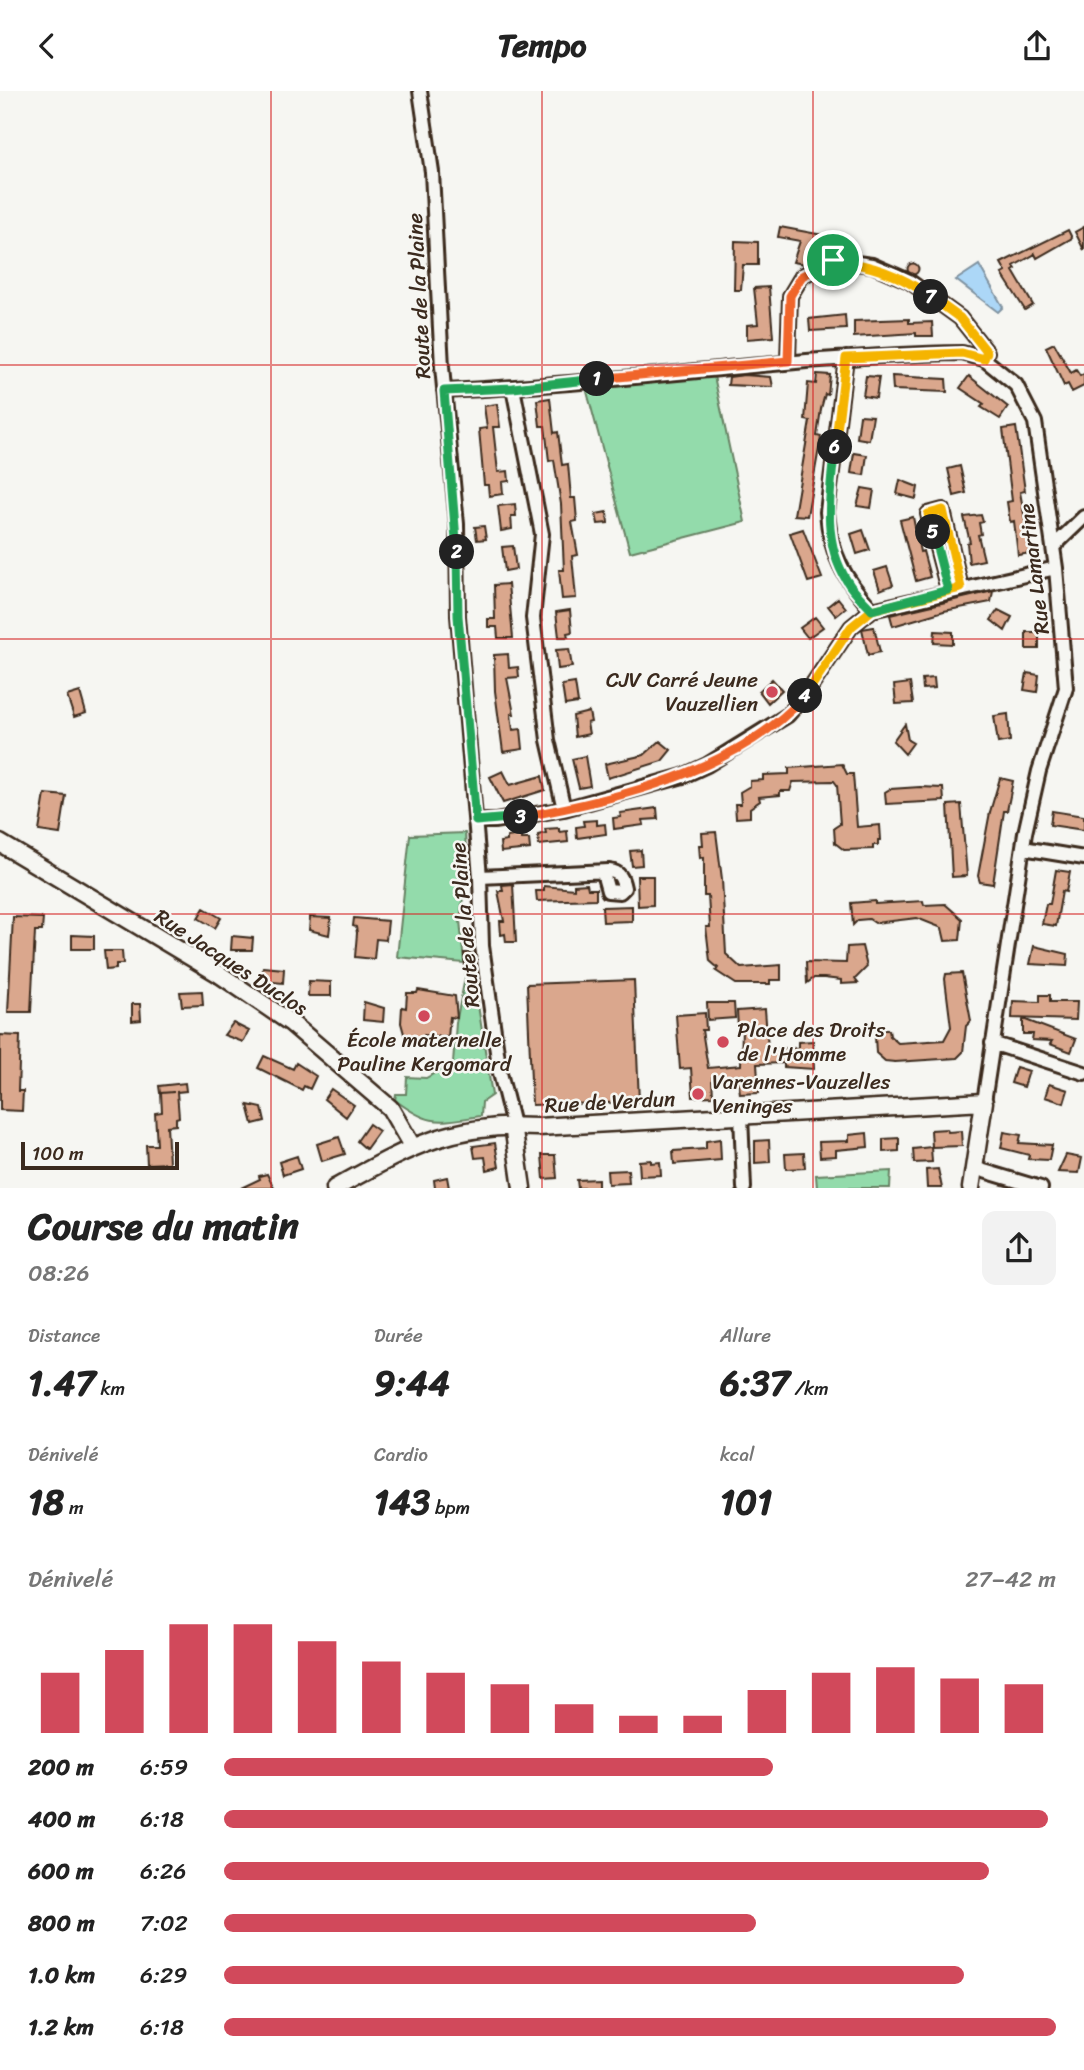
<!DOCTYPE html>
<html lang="fr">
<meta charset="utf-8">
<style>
:root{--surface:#fff;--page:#f2f2f2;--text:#222;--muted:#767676;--accent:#d1495b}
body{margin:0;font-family:Sriracha,sans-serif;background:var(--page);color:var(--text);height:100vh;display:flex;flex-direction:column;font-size:26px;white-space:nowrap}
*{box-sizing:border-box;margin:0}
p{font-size:23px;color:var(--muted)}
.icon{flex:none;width:38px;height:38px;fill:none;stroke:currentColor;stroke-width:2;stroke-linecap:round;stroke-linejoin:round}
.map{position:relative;height:1097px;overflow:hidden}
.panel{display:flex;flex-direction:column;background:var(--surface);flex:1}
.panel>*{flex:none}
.scale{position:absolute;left:21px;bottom:18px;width:158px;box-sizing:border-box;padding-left:7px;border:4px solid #3b2a1e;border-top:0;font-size:19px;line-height:24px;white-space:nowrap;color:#3b2a1e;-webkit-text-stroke:5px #f6f6f2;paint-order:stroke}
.pin{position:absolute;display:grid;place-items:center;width:60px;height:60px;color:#fff;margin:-30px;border:4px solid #fff;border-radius:50%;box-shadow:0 2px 7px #0007}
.km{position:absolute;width:35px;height:35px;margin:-18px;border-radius:50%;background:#222;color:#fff;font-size:19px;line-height:35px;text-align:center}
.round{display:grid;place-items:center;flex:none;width:74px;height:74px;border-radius:14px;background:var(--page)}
.head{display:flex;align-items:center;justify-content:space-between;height:119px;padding:0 28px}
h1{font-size:38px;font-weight:800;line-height:52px}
.figures{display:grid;grid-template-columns:repeat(3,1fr);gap:10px;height:119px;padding:7px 28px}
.figures div{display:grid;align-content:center}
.figures b{font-size:35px;font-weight:800}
.figures small{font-size:19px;font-weight:400}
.figures p{font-size:19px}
.chart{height:196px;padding:14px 28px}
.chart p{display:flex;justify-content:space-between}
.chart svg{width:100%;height:126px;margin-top:7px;stroke:var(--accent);stroke-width:6}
ul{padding:0 28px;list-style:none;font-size:23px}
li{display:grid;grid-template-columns:112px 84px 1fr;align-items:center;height:52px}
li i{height:18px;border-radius:9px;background:var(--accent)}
header{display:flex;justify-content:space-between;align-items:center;height:91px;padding:0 28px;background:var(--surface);font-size:32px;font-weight:800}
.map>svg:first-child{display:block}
.green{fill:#93dbab;stroke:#678264;stroke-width:2}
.water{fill:#acd7f7;stroke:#7f92a0;stroke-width:2}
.building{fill:#daa78d;stroke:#3b2a1e;stroke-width:2}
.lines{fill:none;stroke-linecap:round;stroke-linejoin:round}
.street-casing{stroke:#3b2a1e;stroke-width:18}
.secondary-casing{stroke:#3b2a1e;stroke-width:21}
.street{stroke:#f6f6f2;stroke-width:12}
.secondary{stroke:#f6f6f2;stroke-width:16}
.split-1-casing{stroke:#fff;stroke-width:14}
.split-2-casing{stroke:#fff;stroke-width:14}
.split-3-casing{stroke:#fff;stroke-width:14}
.split-4-casing{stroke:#fff;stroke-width:14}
.split-5-casing{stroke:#fff;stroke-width:14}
.split-6-casing{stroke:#fff;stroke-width:14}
.split-7-casing{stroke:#fff;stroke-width:14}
.split-8-casing{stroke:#fff;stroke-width:14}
.split-1{stroke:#f0652b;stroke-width:9}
.split-2{stroke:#22a559;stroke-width:9}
.split-3{stroke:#22a559;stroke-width:9}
.split-4{stroke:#f0652b;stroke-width:9}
.split-5{stroke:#f5b400;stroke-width:9}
.split-6{stroke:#22a559;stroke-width:9}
.split-7{stroke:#f5b400;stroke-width:9}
.split-8{stroke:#f5b400;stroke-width:9}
.grid{fill:none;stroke:#d62828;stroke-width:2;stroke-opacity:0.55}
.poi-dot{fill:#d1495b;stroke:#f6f6f2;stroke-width:2.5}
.labels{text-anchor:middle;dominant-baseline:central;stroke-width:5;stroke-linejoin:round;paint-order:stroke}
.street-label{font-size:21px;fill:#3b2a1e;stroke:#f6f6f2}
.poi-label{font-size:21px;fill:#3b2a1e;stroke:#f6f6f2;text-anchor:start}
</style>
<header><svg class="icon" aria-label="back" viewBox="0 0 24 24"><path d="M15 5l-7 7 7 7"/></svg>Tempo<svg class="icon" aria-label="share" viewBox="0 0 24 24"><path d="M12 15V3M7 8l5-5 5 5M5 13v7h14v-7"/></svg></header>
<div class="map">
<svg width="1084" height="1097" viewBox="0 0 1084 1097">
<rect width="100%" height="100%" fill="#f6f6f2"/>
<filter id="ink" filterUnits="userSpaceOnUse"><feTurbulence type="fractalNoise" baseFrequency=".0143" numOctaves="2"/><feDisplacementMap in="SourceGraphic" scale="14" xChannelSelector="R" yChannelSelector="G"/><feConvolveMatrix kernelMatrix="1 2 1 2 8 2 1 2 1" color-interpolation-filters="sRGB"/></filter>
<g filter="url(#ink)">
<path class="green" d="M714 285 745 431 630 461 586 297Z
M465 742 467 775 460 829 464 872 397 866 410 744Z
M466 882H473L492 1004 482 1011 481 1025C438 1031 431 1036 395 1009L396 1003H406L407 986 426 987 453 972 456 932Z
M891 1080 890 1097H817L816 1084Z"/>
<path class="water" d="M979 174 1003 216 998 221 956 189Z"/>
<path class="building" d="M780 136 823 144 821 154 812 152 805 173 793 171 800 150 778 146Z
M1084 136V159L1075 141Z
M1068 139 1072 147 1037 167 1034 161 1035 163 1014 175 1016 178 1013 180 1033 214 1025 219 1002 183 1006 181 1001 172Z
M735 150 758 151V174H743L741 199H734Z
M907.5 178a5.5 5.5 0 1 1 11 0a5.5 5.5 0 1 1-11 0Z
M769 196 773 246 747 248V234L758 233 754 197Z
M845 224 846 238 810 240 809 228Z
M909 228V232L932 231 933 245H916V242L854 246V230Z
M1054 252 1071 282 1076 279 1080 285 1084 283V295L1072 301 1068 293 1064 295 1046 256Z
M817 283 830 284 828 304 825 303 821 318 817 345 821 346 807 425 794 424 810 330 805 329 808 292 816 293Z
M744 284 771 286 773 296 728 294 729 286Z
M866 285 879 286 876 307 863 305Z
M892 285 946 288 947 301 893 299Z
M969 285 1008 316 1000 328 981 316 984 313 960 297Z
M550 307 554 342 558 341 562 374 568 373 571 407H575L577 430 572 431 578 464 572 465 576 507 562 508 559 479H564L561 413 554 369 549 370 545 335H540L537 309Z
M497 313 500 336H493L498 381 508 380 509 390 502 391 503 403 489 405 488 394H484L479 338 487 337 484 315Z
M860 324 873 325 869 349 857 347Z
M1016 336 1025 400 1020 401 1031 462 1018 464 1014 430 1010 431 1007 411 1012 410 1003 338Z
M854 362 867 364 864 384 851 382Z
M960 375 966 402 954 405 948 378Z
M900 389 918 396 916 408 897 403Z
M862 397 874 399 871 417 857 415Z
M515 413 516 425H511L512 438 501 440 498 415Z
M607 421 608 432 598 433 596 423Z
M981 424 983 431 979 432 981 443 978 444 984 469 969 472 967 452 970 451 964 426Z
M913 426 920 461 923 460 930 486 916 490 900 429Z
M484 435 486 448 477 449 475 436Z
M803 438 822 487 808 491 790 442Z
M863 439 870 459 857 463 851 443Z
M513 455 516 478 505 480 502 456Z
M887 476 893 494 880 499 874 480Z
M508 493 513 547H498L497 536H488V528H495L494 494Z
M993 500 991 511 944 520 893 535 890 524Z
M838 507 846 517 836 525 828 515Z
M570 519 572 541 567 542 568 546H559L556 521Z
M998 519 1012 526 1005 540 991 529Z
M815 526 823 536 808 547 800 537Z
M874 536 880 561 868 564 862 538Z
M935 540 953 541V553L934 552Z
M1026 541H1039V558H1026Z
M569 558 572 576 558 578 556 559Z
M508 563 509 577 518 576 519 586 507 587 514 623H511L513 639 521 638 523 658 503 661 495 600 494 564Z
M1027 582 1039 584 1037 601 1024 599Z
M934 587 935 597 923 598 922 588Z
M772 588 782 599 768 612 759 600Z
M575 592 578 612 565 614 562 594Z
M910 592 913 612 896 613 894 594Z
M80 601 86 622 74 626 67 605Z
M589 621 591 631 587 632 589 643 575 646 573 625Z
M1008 623 1010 650 998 652 994 625Z
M905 633 908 649 913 652 905 663 893 650Z
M660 650 671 659 662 670 608 687 605 673 644 664Z
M585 665 590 695 579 697 572 668Z
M842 673 847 683H853L857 736 880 734 881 749H878V754H873V758L844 759 835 752 834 737 840 733 837 694 834 690 793 691 790 700H780V704L759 706 760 710 750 717V726L736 727 735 713H741L740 701 750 695V690L763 689V684L789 683V677Z
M503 680 510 694 542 685 545 699 503 712 490 686Z
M1000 687 1013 690 1007 720H1004L993 793 980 791 978 785 990 721Z
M920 696 943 697 944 710 886 713 885 701 890 698Z
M45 703 66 705 60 743 39 740Z
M961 713 967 785 952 786 948 714Z
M657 717 658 728 643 729 644 734 614 738 613 727 621 726 620 722Z
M1052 720 1084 725V739L1050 734Z
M597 729V734L605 733 606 743 577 747 576 736 584 735 583 730Z
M559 737V741L567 740 568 751 539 754 538 744 546 742 545 738Z
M716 741 722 788 726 863 741 877 781 874V889H770V893H736L716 880 718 877 710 870 706 836H710L708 805H704V766L700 767 699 754H703L702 742Z
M521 744V748H529L530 758 501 761 500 751 507 750V746Z
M641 759 642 774 632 775 630 760Z
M1056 779 1070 781 1066 801 1062 800 1056 835 1042 833 1046 813H1050Z
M637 785H653V814L638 815Z
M513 793 516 851H506L505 843 501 844 500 830H504L498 800H503L502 794Z
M587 793 588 798H596V808L537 810 536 800H544V795L574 798V794Z
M875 810V813L923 810 924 814 945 813 962 828 960 849 945 850 942 837 917 827 875 832 869 828 858 829 853 834 851 812Z
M632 815V830L603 831 602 816Z
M204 817 221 827 215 837 198 827Z
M13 826 43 827 42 840H35L31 921H8Z
M310 826 331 827 329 844 309 839Z
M354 827 388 830 386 849 376 848 374 868 355 866 357 842 356 836 353 835Z
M72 844 94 845V858H72Z
M232 845 253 847 252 859H231Z
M862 855 867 876 855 888 858 892 841 893V889L824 887H814L807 892 806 871 846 872 847 856Z
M1034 855 1068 863 1067 875 1030 873Z
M104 860H122L123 873H116V878L106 879Z
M464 862H472L473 876H465Z
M263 876 284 878 283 892 262 890Z
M962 882 971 930 966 935 963 961 957 967 895 971 885 970 876 962 875 945H881L880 939H889L890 945 898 952 944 949 951 936 945 888 946 883Z
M634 889 639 1011 532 1014 527 893Z
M309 890 331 891V905H308Z
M418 899 455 905 457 927 450 926 448 946 424 944 423 951 406 950 401 932 402 916 406 917 407 902H417Z
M202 900 203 914 182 915 180 901Z
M1040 904H1050V911H1077L1076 929 1012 927 1013 910 1040 911Z
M364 911 384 917 383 931 363 929Z
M707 912H734L735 927 708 929Z
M132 913H140L141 929 132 930Z
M765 918 768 958 798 957V951L813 950 814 978 784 976V972L757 973 759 1002 740 1003 738 985 712 986 713 1005 693 1006 691 977 680 978 676 924 705 922 706 939H702L708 977 741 974 742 937H738L737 920Z
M1023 928 1076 948 1071 961 1050 953 1052 950 1032 949 1033 943H1023Z
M233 932 249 940 243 951 224 944Z
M0 944 20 945 18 1000H23L22 1020 0 1019Z
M264 965 293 978 296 972 316 985 310 998 304 995 302 999 258 977Z
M1016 976 1029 980 1024 996 1011 992Z
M185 992 186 1000 177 1001 179 1026 176 1027V1034L167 1035 169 1072 147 1073 146 1054H157L155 1022 162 1021 161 1002 174 1001 160 1002 159 995Z
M1049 993 1068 999 1064 1012 1045 1006Z
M331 998 354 1014 346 1026 324 1008Z
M248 1014 262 1017 265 1030 253 1033Z
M369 1033 379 1040 366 1058 357 1050Z
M947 1038 948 1041 961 1040 962 1055 932 1056 931 1039Z
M1004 1041 1021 1044 1019 1052 1052 1054 1049 1069 1028 1068 1029 1064 1001 1057Z
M867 1042 868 1056 836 1059V1065L820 1066 819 1051 849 1050V1044Z
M339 1046 345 1063 322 1070 317 1053Z
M899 1047V1060L883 1061V1048Z
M720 1048 721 1069 674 1073 673 1060 706 1058V1050Z
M769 1049 770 1071 755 1072V1050Z
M495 1052 499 1076 487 1079 485 1066 475 1067 473 1055Z
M931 1056 932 1071 914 1072 913 1058Z
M804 1062 805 1077 786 1078 785 1063Z
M542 1064H555L557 1087 544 1088Z
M1066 1064 1082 1067 1079 1082 1058 1081Z
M297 1065 301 1078 283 1084 279 1071Z
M651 1069V1072L660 1071 661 1084 640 1085 639 1070Z
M938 1078 942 1097H927L926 1079Z
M628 1079 629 1092 608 1093 607 1080Z
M267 1083 274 1097H241L260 1088 259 1085Z
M447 1086 449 1097H435L434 1089Z
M598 1088V1097H578L577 1089Z"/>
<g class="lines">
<g class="street-casing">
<path id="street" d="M420 0 432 81 442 276 457 433 458 525 480 786 482 855 500 982 513 1034
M846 267 827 421C830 464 845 488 872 519
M788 270 790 205 802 185 833 169 872 174 909 190 960 227 987 261 984 268
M513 297 542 443 533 527 548 649 564 718
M444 300C617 293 788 265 962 262L984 268 1016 294 1035 331 1056 477 1066 597 1039 680 1025 742 984 1011
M1053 456 1084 426
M948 499 928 423 943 419 961 497
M476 730H495L564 718 683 685 707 674 788 624 806 603 851 536 872 519 1056 477
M1023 757 1084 767
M480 786 609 780C620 781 622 787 624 797L620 801 608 800 603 782
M992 952 1084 982
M741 1024 744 1097
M974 1077 1041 1097"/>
</g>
<g class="secondary-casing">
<path id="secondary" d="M0 752 219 883 291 932 390 1017 412 1055
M513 1034 522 1097
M335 1097C408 1057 451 1031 538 1036L984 1011 971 1097"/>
</g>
<use href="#street" class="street"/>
<use href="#secondary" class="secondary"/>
</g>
</g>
<g class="lines" filter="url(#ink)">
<g class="split-1-casing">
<path id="split-1" d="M597 288 788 270 790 205 802 185 833 169"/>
</g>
<g class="split-2-casing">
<path id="split-2" d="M457 461 444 300 513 297 597 288"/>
</g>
<g class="split-3-casing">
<path id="split-3" d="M457 461 458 525 476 730 521 726"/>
</g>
<g class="split-4-casing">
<path id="split-4" d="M521 726C616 709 739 679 805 605"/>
</g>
<g class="split-5-casing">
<path id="split-5" d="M805 605 851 536 872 519 961 497 943 419 928 423 933 441"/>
</g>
<g class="split-6-casing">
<path id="split-6" d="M835 356C830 402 821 449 847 490 853 501 864 510 872 519L948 499 933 441"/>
</g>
<g class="split-7-casing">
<path id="split-7" d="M835 356 846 267 962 262 984 268 987 261 960 227 931 206"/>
</g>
<g class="split-8-casing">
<path id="split-8" d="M833 169C871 174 900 183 931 206"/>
</g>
<use href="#split-1" class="split-1"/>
<use href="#split-2" class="split-2"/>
<use href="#split-3" class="split-3"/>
<use href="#split-4" class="split-4"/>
<use href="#split-5" class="split-5"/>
<use href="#split-6" class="split-6"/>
<use href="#split-7" class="split-7"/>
<use href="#split-8" class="split-8"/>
</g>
<path class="grid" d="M271 0V1097M542 0V1097M813 0V1097M0 274H1084M0 548H1084M0 823H1084"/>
<g class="poi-dot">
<circle cx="772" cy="601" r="7"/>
<circle cx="424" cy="925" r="7"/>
<circle cx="723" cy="951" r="7"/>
<circle cx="698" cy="1003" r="7"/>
</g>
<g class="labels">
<g class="street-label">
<text transform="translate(419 205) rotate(-93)">Route de la Plaine</text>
<text transform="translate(1034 478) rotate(-97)">Rue Lamartine</text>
<text transform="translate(465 834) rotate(-95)">Route de la Plaine</text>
<text transform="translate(231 871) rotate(33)">Rue Jacques Duclos</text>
<text transform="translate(610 1011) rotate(-3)">Rue de Verdun</text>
</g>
<g class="poi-label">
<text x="758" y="589" text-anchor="end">CJV Carré Jeune<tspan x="758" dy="24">Vauzellien</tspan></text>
<text x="737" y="939">Place des Droits<tspan x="737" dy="24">de l'Homme</tspan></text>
<text x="424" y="949" text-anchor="middle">École maternelle<tspan x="424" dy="24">Pauline Kergomard</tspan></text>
<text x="712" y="991">Varennes-Vauzelles<tspan x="712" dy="24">Veninges</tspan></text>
</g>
</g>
</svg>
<div class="scale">100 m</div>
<div class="pin" style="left:833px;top:169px;background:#1e9e55"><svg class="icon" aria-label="arrive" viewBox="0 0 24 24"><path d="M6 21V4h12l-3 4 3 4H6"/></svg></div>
<b class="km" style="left:597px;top:288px">1</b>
<b class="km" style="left:457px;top:461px">2</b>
<b class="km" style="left:521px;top:726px">3</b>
<b class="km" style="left:805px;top:605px">4</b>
<b class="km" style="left:933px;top:441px">5</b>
<b class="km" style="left:835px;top:356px">6</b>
<b class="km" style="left:931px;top:206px">7</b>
</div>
<section class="panel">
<div class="head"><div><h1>Course du matin</h1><p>08:26</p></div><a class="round"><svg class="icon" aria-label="share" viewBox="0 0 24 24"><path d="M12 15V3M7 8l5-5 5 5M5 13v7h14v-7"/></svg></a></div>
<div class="figures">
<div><p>Distance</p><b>1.47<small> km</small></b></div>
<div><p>Durée</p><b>9:44</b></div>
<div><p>Allure</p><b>6:37<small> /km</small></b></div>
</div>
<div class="figures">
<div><p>Dénivelé</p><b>18<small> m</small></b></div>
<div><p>Cardio</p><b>143<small> bpm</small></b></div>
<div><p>kcal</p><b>101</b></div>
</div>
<div class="chart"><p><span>Dénivelé</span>27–42 m</p>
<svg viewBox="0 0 160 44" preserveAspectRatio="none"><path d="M5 44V23M15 44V15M25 44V6M35 44V6M45 44V12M55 44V19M65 44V23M75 44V27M85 44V34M95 44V38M105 44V38M115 44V29M125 44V23M135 44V21M145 44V25M155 44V27"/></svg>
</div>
<ul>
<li><b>200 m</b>6:59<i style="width:66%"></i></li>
<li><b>400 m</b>6:18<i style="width:99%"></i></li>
<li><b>600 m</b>6:26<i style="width:92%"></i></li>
<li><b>800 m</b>7:02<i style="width:64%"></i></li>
<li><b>1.0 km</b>6:29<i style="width:89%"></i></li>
<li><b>1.2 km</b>6:18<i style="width:100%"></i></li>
</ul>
</section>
